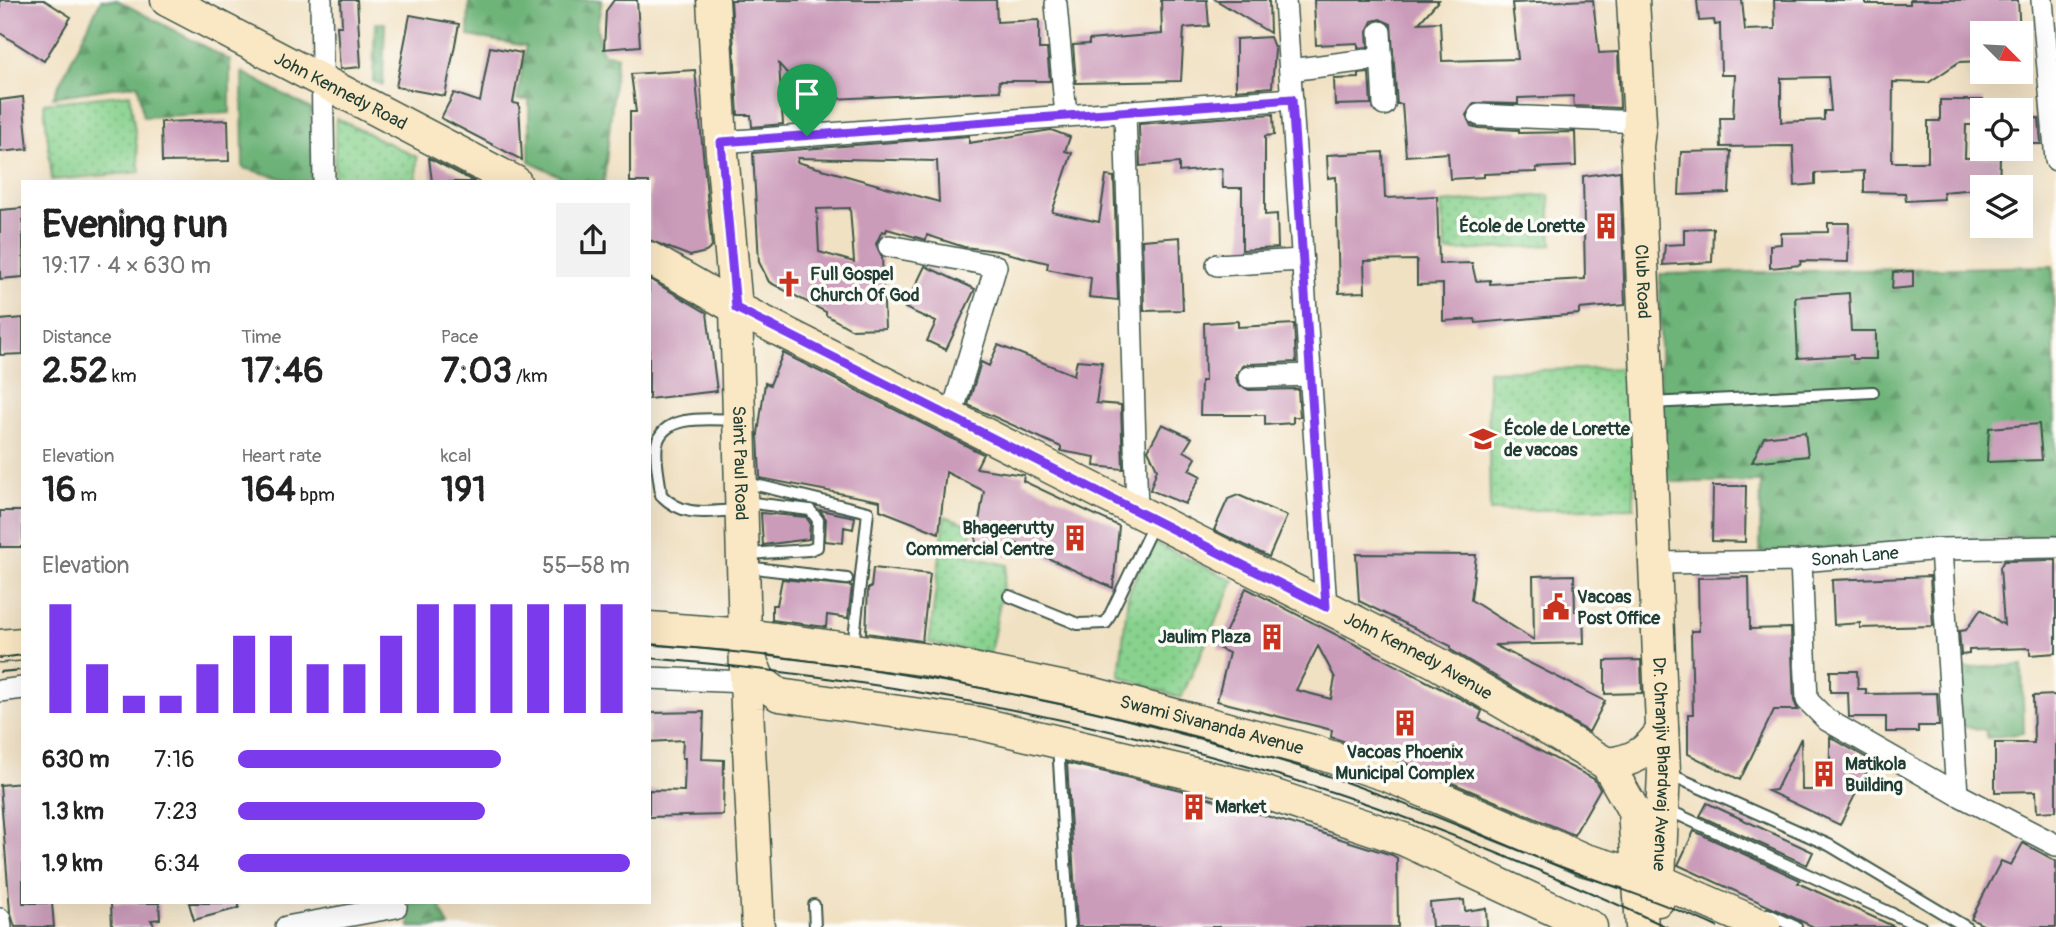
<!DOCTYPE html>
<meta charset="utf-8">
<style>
:root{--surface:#fff;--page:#f2f2f2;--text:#222;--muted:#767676;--accent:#7c3aed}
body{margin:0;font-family:Pangolin,sans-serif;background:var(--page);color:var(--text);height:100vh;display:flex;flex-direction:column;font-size:26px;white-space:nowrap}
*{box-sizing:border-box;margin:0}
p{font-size:23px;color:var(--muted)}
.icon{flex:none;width:38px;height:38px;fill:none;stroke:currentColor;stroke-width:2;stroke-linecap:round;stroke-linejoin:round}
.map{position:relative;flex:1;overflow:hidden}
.sheet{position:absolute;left:21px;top:180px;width:630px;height:724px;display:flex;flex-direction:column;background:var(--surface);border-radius:0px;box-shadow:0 7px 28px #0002}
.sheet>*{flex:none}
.needle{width:46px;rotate:114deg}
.controls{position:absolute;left:1970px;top:21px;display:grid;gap:14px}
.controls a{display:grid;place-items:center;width:63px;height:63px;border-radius:0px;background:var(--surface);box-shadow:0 7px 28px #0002;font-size:35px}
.pin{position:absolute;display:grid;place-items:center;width:60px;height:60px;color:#fff;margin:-72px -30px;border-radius:50% 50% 50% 0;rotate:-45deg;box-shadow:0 0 7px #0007}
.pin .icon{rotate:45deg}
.round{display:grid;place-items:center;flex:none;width:74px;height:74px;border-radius:0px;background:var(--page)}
.head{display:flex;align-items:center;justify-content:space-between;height:119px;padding:0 21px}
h1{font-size:38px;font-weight:700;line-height:52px}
.figures{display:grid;grid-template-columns:repeat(3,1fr);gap:10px;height:119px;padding:7px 21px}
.figures div{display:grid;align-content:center}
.figures b{font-size:35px;font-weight:700}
.figures small{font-size:19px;font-weight:400}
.figures p{font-size:19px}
.chart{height:196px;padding:14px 21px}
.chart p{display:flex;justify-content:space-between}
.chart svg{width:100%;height:126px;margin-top:7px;stroke:var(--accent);stroke-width:6}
ul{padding:0 21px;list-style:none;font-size:23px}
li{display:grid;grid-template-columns:112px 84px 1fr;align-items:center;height:52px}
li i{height:18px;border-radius:9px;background:var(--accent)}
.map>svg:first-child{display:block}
.green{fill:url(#green-dots);stroke:#548861;stroke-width:2}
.forest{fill:url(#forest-firs);stroke:#467856;stroke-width:2}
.building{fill:#cb9bba;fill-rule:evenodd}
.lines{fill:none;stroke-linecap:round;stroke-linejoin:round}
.lane-casing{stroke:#3e5649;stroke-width:14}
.street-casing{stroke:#3e5649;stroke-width:24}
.secondary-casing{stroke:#3e5649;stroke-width:35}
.lane{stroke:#fff;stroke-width:10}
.street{stroke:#fff;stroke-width:21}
.secondary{stroke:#fae7c3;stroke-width:32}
.tram{stroke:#1f3d34;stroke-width:2}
.route-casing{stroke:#fff;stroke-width:14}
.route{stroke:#7c3aed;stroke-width:9}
.labels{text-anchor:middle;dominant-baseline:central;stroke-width:7;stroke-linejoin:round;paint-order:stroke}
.street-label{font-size:18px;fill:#1f3d34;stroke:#fdfcf7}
.poi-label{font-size:18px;font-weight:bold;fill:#1f3d34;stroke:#fdfcf7;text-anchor:start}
</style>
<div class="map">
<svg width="2056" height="927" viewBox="0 0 2056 927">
<defs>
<pattern id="green-dots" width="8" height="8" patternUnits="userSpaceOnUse" patternTransform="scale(1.75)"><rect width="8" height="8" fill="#88d28e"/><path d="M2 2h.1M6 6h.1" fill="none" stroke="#6fac75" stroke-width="1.8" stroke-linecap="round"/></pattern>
<pattern id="forest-firs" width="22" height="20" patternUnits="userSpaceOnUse" patternTransform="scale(1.75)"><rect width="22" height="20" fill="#6eb479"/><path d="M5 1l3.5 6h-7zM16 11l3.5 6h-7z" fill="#5a9464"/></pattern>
</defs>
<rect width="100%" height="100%" fill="#fdfcf7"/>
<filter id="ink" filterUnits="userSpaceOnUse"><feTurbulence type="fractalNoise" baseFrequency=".0143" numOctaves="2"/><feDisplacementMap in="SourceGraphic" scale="14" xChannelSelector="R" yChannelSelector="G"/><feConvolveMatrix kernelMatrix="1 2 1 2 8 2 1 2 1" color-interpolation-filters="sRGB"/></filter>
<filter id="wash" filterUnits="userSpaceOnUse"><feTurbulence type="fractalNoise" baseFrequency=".00686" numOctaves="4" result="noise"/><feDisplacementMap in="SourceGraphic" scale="28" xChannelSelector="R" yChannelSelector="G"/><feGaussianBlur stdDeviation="1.57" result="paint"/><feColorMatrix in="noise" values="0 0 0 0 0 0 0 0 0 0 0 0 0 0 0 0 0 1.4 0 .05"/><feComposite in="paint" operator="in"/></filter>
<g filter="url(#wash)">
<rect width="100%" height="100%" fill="#f1e1c3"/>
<path class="green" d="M130 94 140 172 52 180 44 103Z
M336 118 417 157 416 182H334Z
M1549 195 1552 245 1446 252 1441 203Z
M1632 368 1634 508 1490 511 1488 371Z
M945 516 973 526 968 556 1007 565 990 654 929 643Z
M1151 541 1234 581 1181 698 1119 676 1128 595Z"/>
<path class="forest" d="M101 0H117L230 60V113L143 117 138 84 53 97Z
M469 0H602L597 27 602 53 617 56 604 182H571L529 161V100H517L526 46 468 36Z
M375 23H385L383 85 373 81Z
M242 72 311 109 312 182H296L243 168Z
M2053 266 2056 535 1760 552 1761 482H1660V274Z
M2022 665 2024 733 1988 738 1985 730 1962 726 1955 669Z
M409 903H442L441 909 449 927H410Z"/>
<g id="blocks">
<path class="building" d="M0 0H44L71 17 44 61 0 33Z
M341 0H357L361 67 340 69 337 26H342Z
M614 0H637L640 46 604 49 606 11Z
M731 0H996L997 22 1039 20V49H1047L1050 81H999L1000 91 811 100 779 64 783 124 752 127 751 115H738Z
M1161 0H1207L1209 26 1184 28 1181 81 1076 83 1073 45 1089 44V40L1162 34Z
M1216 0H1269L1270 33Z
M1314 0H1439L1419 23 1440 22 1442 61 1518 59 1512 3 1593 0 1599 53 1618 52 1620 108 1574 106 1573 96 1518 98V104L1474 103 1466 115 1471 126 1478 128 1519 130V133L1575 132 1576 166 1536 168 1537 172 1484 174V177L1450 179 1448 153 1406 156 1402 104H1397L1391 24 1380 19 1372 21 1367 32 1368 47 1358 48V43L1316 45Z
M1697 0H1742L1745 30 1775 29 1774 0H1866V4H1910V0H2018L2020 33H1983V61L1959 62 1928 83 1893 82 1892 162H1928V121H1940V100H1983V125H1966L1965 158 2000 157 1999 187 1943 192 1944 199 1906 201 1905 193 1864 192V171L1815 173V184L1795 186 1793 146 1721 147 1720 118H1733L1735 75H1721L1720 24 1715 25 1714 20 1699 21ZM1828 77 1831 111H1824V120L1781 122V78Z
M410 15 459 24 445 96 396 87Z
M1270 37 1275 50 1272 87 1236 90V39Z
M490 47 522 53 513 103 519 104 522 160 441 118 454 93 480 102Z
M695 70 712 247 706 252 690 256 649 240V182H630V112H636L631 74Z
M1369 73 1371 104 1335 105 1334 79 1359 78V74Z
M23 97 28 149 0 152V100Z
M1273 114 1274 135 1265 136V215L1277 214 1278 248 1242 250V188H1223L1222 168 1179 172V163L1140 166 1139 124Z
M2039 118 2041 144H2021V119Z
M228 120 229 161 162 162 161 122Z
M1051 130 1070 137 1065 151 1072 153 1052 212 1099 222 1106 176 1114 177 1118 300 1089 297 1091 278 1047 269 1048 263 998 251 964 247 927 235 926 240 887 229 886 232 882 231 876 244 882 257 885 328 851 329 826 315V312L769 282 759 262 753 153 969 136V143ZM798 158 937 161 939 202 797 162ZM850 208 854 262 819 252 817 209Z
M1731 151 1729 193 1679 195 1681 152Z
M1383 152 1385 198 1437 196 1439 264 1472 263 1476 281 1490 280V284L1585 279 1583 176 1620 171 1625 305 1579 309V314L1476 323 1475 319 1443 321V284L1417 285V260L1364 261 1365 292 1339 293 1336 177 1328 178 1327 155Z
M429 158 475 182H432Z
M23 208V277L0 279V210Z
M1828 223H1849L1848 262 1801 261 1800 265 1770 268V245L1781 244V233L1828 232Z
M1713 228 1712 262 1663 265 1665 245 1684 244V229Z
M1180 237 1183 310 1144 311 1142 240Z
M925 266 975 289 946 350 927 341 936 322 905 308Z
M1913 271V287L1892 289 1893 272Z
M649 279 707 313 717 391 649 399Z
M1849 293 1851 331H1876V359H1853V355L1798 358 1795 297Z
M23 318V354L0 355V320Z
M1238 321V327L1294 324 1296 362 1248 364 1242 366 1236 377 1238 384 1249 390 1298 389 1300 417H1293V423L1265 425V415H1200L1201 381H1205L1204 323Z
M998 345 1074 375 1077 360 1102 362 1096 403 1121 405 1123 469 1094 466 1095 457 1061 451V447L968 405 981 362 989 366Z
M783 353 983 454 976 468 1024 475 1023 481 1119 526 1113 588 1013 542 1011 557 974 551 984 491 946 472 939 533 880 510V501L760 478 758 434 765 383 770 385Z
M1162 424 1192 438 1184 451 1196 458 1189 470 1201 476 1185 504 1150 490 1157 469 1148 450Z
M2039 424 2042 460 1987 462 1989 428Z
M1805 432 1808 456 1752 462 1764 437Z
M1713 486H1746L1745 542 1712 541Z
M1238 495 1287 516 1269 557 1214 530 1228 499Z
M820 510 855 517 853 529 844 527 843 543 825 541 826 519Z
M0 511H23V547H0Z
M761 513 806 517 810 523 809 539 763 545Z
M1356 554 1476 555 1471 600 1534 640 1533 576 1574 575 1575 611H1583L1584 643 1494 645 1605 701 1589 732 1451 650V646L1359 601Z
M2056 560V653L2030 655V648L1969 650V654L1961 655 1959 631 1966 630 1981 609 2004 625 2000 567 2004 561Z
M873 568 930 574 922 641 866 633 868 588H871Z
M1930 576 1933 626 1860 628V623L1834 625 1832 580Z
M1749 577 1750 629 1791 628 1794 701 1798 710H1774L1740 780 1688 754V714H1693L1691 631H1699L1698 578Z
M782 579 852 586 848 618 827 615 826 627 772 620V605H777Z
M1246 588 1459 698 1482 711 1479 719 1594 779 1600 789 1574 835 1396 759 1331 737 1332 730 1217 701 1229 653 1218 648ZM1318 646 1335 678 1331 699 1296 690Z
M1641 660 1642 693 1605 694V661Z
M1830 671H1857L1858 689H1866V694L1937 693 1939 726H1918V732H1886V717H1849L1848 692H1830Z
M2056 695V811L2037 812 2036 791 1995 792V743H2034L2033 696Z
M704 712 702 759 724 760 723 815 649 817V790L684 791 685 758H682L683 740 649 742V713Z
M1830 737 1872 761 1840 825 1768 791 1776 790 1801 738 1802 790H1830Z
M1067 763 1193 793 1392 855 1397 858 1398 927H1077Z
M23 783V903H52L54 927H15L10 911 0 785Z
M1707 803 1813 852 1807 865 1700 816Z
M1694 831 1800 880 1798 883 1895 927H1814L1678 865Z
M2023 843 2056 861V927H1987L1971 919 2001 861 2011 865Z
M1464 900 1465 911 1486 908 1487 927H1432L1430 903Z
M111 903H159L160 919 151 920 155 927H112Z
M189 903H239V908L194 920Z"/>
</g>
</g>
<g filter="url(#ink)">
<use href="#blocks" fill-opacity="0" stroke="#3e5649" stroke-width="2"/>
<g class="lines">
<g class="lane-casing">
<path id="lane" d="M1650 403 1873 392
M737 420C714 420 664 412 657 444 654 458 660 480 661 495 685 519 708 511 739 510
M744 482 868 512 853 647
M745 502 810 510 818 520 817 547 809 550 747 554
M747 567 847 579
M1009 596 1078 624 1106 623 1154 523
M1058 745 1069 927
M1667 773 1829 845 1966 927
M1666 809 1921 927
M814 905 815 927
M1768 914 1796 927"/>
</g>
<g class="street-casing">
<g id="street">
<path d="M321 0 324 182"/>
<path d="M1285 0 1326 607"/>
<path d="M2042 0 2056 160"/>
<path d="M1056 4 1066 116"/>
<path d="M1380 32 1384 105"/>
<path d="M1290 70 1382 58"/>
<path d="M1125 111 1137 511"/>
<path d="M1479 115 1640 122"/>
<path d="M721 142 1292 99"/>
<path d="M889 246 996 266 951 417"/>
<path d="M1217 265 1302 260"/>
<path d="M1249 377 1310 375"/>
<path d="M1941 549 1957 794"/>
<path d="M1801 561 1807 700 1827 720 1957 794 2056 845"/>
<path id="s1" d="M1654 563 1801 561 1941 549 2056 547"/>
<path d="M649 678 746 682"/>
<path d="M0 691 23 688"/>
<path d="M0 919 1 927"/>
<path d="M286 927 396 907"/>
</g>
</g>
<g class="secondary-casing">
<g id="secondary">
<path id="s2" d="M167 0 515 182"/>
<path id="s3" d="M713 0 721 142 736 308 747 708 758 927"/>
<path id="s4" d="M1633 0 1640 122 1637 146 1664 772 1658 900"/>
<path id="s5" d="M649 258 736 308 1435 662 1607 764 1634 811 1642 927"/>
<path id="s6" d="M649 628 746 635 928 660 1094 694 1316 752 1389 776 1585 860 1660 881 1765 927"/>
<path d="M0 646 23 644"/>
<path d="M748 654 759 680 779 695 977 723 1245 786 1403 839 1591 927"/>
<path d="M1607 764C1633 761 1648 753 1662 730"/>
</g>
</g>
<use href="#lane" class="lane"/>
<use href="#street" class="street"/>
<use href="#secondary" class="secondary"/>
<path class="tram" d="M649 644C863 661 1080 700 1285 762 1374 789 1459 827 1546 861 1603 884 1661 901 1717 927
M0 658 23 655
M649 658C862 676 1076 716 1281 776 1412 815 1543 870 1667 927
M0 672 23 670"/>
</g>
</g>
<g class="lines" filter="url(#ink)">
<g class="route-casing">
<path id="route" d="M1292 99 1326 607 736 308 721 142Z"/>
</g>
<use href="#route" class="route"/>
</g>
<defs>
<g id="building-bare" transform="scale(2.1)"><path d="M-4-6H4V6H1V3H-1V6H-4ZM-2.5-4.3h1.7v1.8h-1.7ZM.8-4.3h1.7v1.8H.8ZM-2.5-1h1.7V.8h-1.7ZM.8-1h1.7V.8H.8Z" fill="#c8321e" stroke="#fdfcf7" stroke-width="2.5" paint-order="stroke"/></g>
<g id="church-bare" transform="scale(2.1)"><path d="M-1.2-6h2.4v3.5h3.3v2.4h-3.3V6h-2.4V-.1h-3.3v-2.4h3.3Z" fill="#c8321e" stroke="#fdfcf7" stroke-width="2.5" paint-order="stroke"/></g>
<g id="school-bare" transform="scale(2.1)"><path d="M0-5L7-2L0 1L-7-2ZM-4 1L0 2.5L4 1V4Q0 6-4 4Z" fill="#c8321e" stroke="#fdfcf7" stroke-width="2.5" paint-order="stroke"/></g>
<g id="civic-bare" transform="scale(2.1)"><path d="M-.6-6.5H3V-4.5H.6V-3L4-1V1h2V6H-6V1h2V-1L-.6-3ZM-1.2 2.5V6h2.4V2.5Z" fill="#c8321e" stroke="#fdfcf7" stroke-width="2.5" paint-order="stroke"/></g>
</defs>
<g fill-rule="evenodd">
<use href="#building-bare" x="1606" y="226"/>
<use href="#church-bare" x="789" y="284"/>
<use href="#school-bare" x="1483" y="439"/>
<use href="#building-bare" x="1075" y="538"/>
<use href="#civic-bare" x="1556" y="607"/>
<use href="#building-bare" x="1272" y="637"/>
<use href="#building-bare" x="1405" y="723"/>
<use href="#building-bare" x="1824" y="774"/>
<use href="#building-bare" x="1194" y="807"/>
</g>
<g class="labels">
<g class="street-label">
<text stroke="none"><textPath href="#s2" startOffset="196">John Kennedy Road</textPath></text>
<text stroke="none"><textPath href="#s4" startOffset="282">Club Road</textPath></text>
<text stroke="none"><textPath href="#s3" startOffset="464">Saint Paul Road</textPath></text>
<text stroke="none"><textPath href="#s1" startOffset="201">Sonah Lane</textPath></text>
<text stroke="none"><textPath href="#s5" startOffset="866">John Kennedy Avenue</textPath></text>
<text stroke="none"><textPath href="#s6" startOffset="572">Swami Sivananda Avenue</textPath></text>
<text stroke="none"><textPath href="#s4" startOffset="765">Dr. Chranjiv Bhardwaj Avenue</textPath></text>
</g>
<g class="poi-label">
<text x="1585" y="226" text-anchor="end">École de Lorette</text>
<text x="810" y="274">Full Gospel<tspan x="810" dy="21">Church Of God</tspan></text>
<text x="1504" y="429">École de Lorette<tspan x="1504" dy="21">de vacoas</tspan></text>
<text x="1054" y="528" text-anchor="end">Bhageerutty<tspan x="1054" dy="21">Commercial Centre</tspan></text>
<text x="1577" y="597">Vacoas<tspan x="1577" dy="21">Post Office</tspan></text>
<text x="1251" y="637" text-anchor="end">Jaulim Plaza</text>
<text x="1405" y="752" text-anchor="middle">Vacoas Phoenix<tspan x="1405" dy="21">Municipal Complex</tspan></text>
<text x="1845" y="764">Matikola<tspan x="1845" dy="21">Building</tspan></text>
<text x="1215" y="807">Market</text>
</g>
</g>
</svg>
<div class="controls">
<a><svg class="needle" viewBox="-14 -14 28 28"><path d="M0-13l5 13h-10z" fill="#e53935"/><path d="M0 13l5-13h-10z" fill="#767676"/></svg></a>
<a><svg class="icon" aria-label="locate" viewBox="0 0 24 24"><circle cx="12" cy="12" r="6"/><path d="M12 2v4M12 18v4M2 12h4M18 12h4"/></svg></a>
<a><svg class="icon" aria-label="layers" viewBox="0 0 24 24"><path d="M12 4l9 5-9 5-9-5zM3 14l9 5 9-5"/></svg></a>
</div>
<div class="pin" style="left:807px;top:136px;background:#1e9e55"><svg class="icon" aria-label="arrive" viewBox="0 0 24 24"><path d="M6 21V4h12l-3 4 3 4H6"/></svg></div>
<section class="sheet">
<div class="head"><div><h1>Evening run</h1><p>19:17 · 4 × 630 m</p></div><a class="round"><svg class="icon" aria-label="share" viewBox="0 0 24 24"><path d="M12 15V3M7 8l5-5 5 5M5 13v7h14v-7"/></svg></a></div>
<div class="figures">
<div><p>Distance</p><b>2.52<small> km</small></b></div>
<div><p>Time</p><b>17:46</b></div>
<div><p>Pace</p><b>7:03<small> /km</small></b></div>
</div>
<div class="figures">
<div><p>Elevation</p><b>16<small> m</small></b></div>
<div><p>Heart rate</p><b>164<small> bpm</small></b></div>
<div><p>kcal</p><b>191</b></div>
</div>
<div class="chart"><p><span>Elevation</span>55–58 m</p>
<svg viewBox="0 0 160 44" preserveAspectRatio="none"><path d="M5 44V6M15 44V27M25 44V38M35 44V38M45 44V27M55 44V17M65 44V17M75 44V27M85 44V27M95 44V17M105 44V6M115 44V6M125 44V6M135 44V6M145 44V6M155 44V6"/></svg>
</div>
<ul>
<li><b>630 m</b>7:16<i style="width:67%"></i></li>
<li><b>1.3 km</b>7:23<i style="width:63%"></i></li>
<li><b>1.9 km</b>6:34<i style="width:100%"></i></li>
</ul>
</section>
</div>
